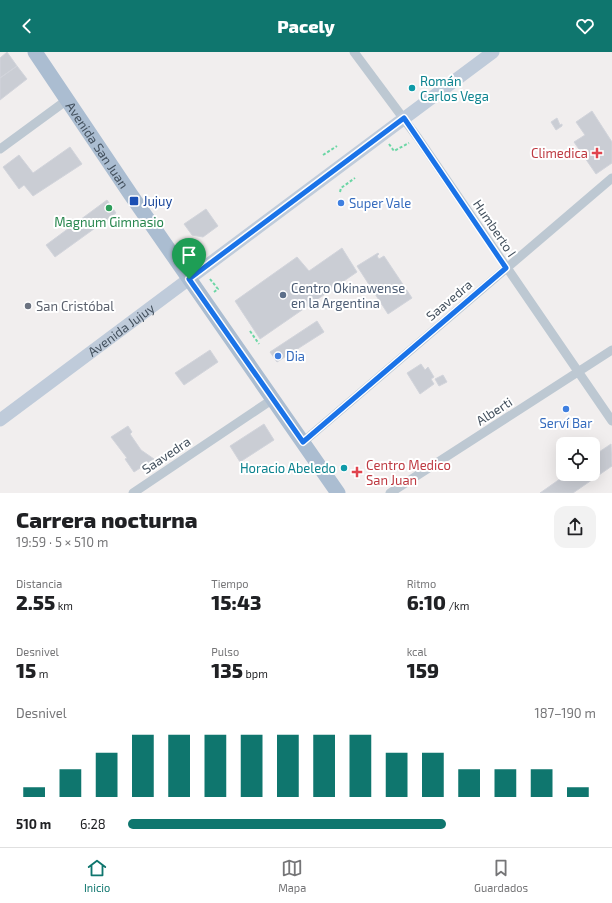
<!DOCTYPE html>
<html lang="es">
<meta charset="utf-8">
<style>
:root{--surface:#fff;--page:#f2f2f2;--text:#202124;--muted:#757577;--line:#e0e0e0;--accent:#0f766e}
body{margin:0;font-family:"Exo 2",sans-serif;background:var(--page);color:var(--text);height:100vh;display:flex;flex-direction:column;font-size:15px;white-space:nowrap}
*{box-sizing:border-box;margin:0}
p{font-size:13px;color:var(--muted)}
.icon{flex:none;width:22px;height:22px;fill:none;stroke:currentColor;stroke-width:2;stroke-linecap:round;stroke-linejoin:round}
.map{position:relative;height:441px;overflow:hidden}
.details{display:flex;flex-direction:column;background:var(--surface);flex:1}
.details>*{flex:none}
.controls{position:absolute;left:556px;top:385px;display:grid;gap:8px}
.controls a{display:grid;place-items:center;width:44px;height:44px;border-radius:8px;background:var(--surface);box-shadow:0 4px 16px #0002;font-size:20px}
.pin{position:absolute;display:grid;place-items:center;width:34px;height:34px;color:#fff;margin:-41px -17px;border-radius:50% 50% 50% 0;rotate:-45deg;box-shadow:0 0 4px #0007}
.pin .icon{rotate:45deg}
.round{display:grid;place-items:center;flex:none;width:42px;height:42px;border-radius:12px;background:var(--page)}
.head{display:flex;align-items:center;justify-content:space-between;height:68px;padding:0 16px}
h1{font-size:22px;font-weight:800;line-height:30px}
.stats{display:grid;grid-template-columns:repeat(3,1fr);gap:6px;height:68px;padding:4px 16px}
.stats div{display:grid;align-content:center}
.stats b{font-size:20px;font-weight:800}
.stats small{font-size:11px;font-weight:400}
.stats p{font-size:11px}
.chart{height:112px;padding:8px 16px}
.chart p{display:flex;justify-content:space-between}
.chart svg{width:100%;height:72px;margin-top:4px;stroke:var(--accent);stroke-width:6}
ul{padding:0 16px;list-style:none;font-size:13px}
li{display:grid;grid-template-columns:64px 48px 1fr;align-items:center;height:30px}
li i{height:10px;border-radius:5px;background:var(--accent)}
header{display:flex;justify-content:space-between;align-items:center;height:52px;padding:0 16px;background:var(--accent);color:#fff;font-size:18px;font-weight:800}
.tab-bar{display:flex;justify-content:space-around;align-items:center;height:56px;border-top:1px solid var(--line);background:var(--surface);font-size:11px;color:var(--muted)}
.tab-bar a{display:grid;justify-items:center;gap:2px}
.tab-bar .active{color:var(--accent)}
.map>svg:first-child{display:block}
.building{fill:#cacdd4;stroke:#d2d4db}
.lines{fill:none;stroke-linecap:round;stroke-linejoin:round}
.path{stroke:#6bd6a5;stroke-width:2;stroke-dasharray:3 2;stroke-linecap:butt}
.street{stroke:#bdc8d2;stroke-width:9}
.secondary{stroke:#bfcbda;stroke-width:13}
.primary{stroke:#abbdd1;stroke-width:15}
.route-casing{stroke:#fff;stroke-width:8}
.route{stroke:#1a73e8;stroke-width:5}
.culture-dot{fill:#0f9aa8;stroke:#fff;stroke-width:1.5}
.health-dot{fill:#e0444e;stroke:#fff;stroke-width:1.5}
.transit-dot{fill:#1a4fb4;stroke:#fff;stroke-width:1.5}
.shop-dot{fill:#3f7fe0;stroke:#fff;stroke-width:1.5}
.leisure-dot{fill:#2e9e5b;stroke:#fff;stroke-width:1.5}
.service-dot{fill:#5c6f8a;stroke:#fff;stroke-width:1.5}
.worship-dot{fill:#6b7280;stroke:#fff;stroke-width:1.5}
.labels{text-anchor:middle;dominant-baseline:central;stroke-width:4;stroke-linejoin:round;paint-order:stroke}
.culture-label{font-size:13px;fill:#0d838f;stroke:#fff;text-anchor:start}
.street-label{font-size:13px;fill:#44515e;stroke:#fff}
.health-label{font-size:13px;fill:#be3a42;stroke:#fff;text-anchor:end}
.transit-label{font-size:13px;fill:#164399;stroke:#fff;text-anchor:start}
.shop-label{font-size:13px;fill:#366cbe;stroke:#fff;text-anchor:start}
.leisure-label{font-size:13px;fill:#27864d;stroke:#fff}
.service-label{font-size:13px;fill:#4e5e75;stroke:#fff;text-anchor:start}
.worship-label{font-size:13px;fill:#5b616d;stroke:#fff;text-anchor:start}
</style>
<header><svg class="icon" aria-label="back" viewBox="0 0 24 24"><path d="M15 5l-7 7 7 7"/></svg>Pacely<svg class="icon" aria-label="heart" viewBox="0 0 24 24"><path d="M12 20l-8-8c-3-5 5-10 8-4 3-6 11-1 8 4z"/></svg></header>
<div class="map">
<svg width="612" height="441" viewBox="0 0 612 441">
<rect width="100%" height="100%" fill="#f1eeee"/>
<path class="building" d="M7 0 17 14 0 26V6Z
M17 14 27 27 0 48V26Z
M592 59 612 90V111L596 122 574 90 585 83 576 70Z
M557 66 560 73 562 72V74L556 78 551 70Z
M70 95 82 112 33 144 24 133 19 137 3 115 19 103 33 121Z
M107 148 116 161 55 205 46 193Z
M206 157 218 174 203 185 192 183 184 172Z
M342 196 357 220 260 287 235 249 297 205 309 219Z
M378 201 379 202 377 204 379 207 384 204 412 246 388 262 357 214Z
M317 269 324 280 277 310 270 300Z
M210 298 218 310 184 333 175 321Z
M421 312 425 318 428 315 434 325 431 327 434 332 420 342 407 321Z
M443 323 447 330 439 334 435 327Z
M264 372 274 388 240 410 230 394Z
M128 374 132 380 130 382 141 398 154 407 134 420 125 407 127 406 111 385Z
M611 392 612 414 573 441H540L567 422H593V404Z"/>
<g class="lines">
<path class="path" d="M389 92 394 99 409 91
M323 103 337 94
M340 140 341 136 355 126
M210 227 218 237 214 240
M250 279 259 292"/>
<path class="street" d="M354 0 418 86 612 369
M0 97 67 48
M303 390 612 126
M133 441 273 347
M390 441 612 298"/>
<path class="secondary" id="s1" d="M0 368 493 0"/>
<path class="primary" id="s2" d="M35 0 131 143 338 441"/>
</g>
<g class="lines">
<g class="route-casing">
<path id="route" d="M404 66 506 216 303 390 189 227Z"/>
</g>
<use href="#route" class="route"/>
</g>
<g class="culture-dot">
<circle cx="412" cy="36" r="4"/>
<circle cx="344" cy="416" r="4"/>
</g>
<g class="health-dot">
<path d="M595 95h4v4h4v4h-4v4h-4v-4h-4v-4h4z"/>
<path d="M355 414h4v4h4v4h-4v4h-4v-4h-4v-4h4z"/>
</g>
<rect class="transit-dot" x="129" y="144" width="10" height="10" rx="2"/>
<g class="shop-dot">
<circle cx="341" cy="151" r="4"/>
<circle cx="278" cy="304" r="4"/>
<circle cx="566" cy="357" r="4"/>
</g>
<circle class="leisure-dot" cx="109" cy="156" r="4"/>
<circle class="service-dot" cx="283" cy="243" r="4"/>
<circle class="worship-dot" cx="28" cy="254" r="4"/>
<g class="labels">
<g class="culture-label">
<text x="420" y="29">Román<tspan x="420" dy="15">Carlos Vega</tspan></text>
<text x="336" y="416" text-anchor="end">Horacio Abeledo</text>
</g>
<g class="street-label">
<text stroke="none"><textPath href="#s2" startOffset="112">Avenida San Juan</textPath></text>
<text transform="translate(495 176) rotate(56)">Humberto I</text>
<text transform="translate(449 248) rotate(-40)">Saavedra</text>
<text stroke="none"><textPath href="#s1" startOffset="151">Avenida Jujuy</textPath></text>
<text transform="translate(494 359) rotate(-33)">Alberti</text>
<text transform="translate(166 403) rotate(-34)">Saavedra</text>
</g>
<g class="health-label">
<text x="588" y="101">Climedica</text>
<text x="366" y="413" text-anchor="start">Centro Medico<tspan x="366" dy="15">San Juan</tspan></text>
</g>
<g class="transit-label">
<text x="143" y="149">Jujuy</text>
</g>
<g class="shop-label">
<text x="349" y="151">Super Vale</text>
<text x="286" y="304">Dia</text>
<text x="566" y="371" text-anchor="middle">Serví Bar</text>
</g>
<g class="leisure-label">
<text x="109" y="170">Magnum Gimnasio</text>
</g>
<g class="service-label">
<text x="291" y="236">Centro Okinawense<tspan x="291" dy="15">en la Argentina</tspan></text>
</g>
<g class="worship-label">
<text x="36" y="254">San Cristóbal</text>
</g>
</g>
</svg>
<div class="controls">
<a><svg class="icon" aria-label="locate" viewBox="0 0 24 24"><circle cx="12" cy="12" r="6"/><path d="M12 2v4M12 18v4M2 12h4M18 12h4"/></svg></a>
</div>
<div class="pin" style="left:189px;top:227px;background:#1e9e55"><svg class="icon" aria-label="arrive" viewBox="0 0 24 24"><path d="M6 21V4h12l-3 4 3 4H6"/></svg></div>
</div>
<section class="details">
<div class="head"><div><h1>Carrera nocturna</h1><p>19:59 · 5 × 510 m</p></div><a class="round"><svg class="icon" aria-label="share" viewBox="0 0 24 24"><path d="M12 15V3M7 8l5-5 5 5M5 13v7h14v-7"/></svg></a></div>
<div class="stats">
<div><p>Distancia</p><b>2.55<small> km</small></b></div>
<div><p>Tiempo</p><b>15:43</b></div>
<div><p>Ritmo</p><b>6:10<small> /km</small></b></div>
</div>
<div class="stats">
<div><p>Desnivel</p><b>15<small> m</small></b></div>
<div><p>Pulso</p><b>135<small> bpm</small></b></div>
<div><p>kcal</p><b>159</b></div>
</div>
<div class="chart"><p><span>Desnivel</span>187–190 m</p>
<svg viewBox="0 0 160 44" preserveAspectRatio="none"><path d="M5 44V38M15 44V27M25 44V17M35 44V6M45 44V6M55 44V6M65 44V6M75 44V6M85 44V6M95 44V6M105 44V17M115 44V17M125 44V27M135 44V27M145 44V27M155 44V38"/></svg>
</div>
<ul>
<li><b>510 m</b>6:28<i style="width:68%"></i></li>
</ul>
</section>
<nav class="tab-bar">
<a class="active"><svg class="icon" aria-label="home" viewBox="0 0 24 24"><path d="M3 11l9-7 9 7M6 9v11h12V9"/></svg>Inicio</a>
<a><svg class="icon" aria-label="map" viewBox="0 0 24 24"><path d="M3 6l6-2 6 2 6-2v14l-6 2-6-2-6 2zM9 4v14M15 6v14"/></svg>Mapa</a>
<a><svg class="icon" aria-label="saved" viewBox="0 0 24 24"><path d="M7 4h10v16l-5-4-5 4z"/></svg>Guardados</a>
</nav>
